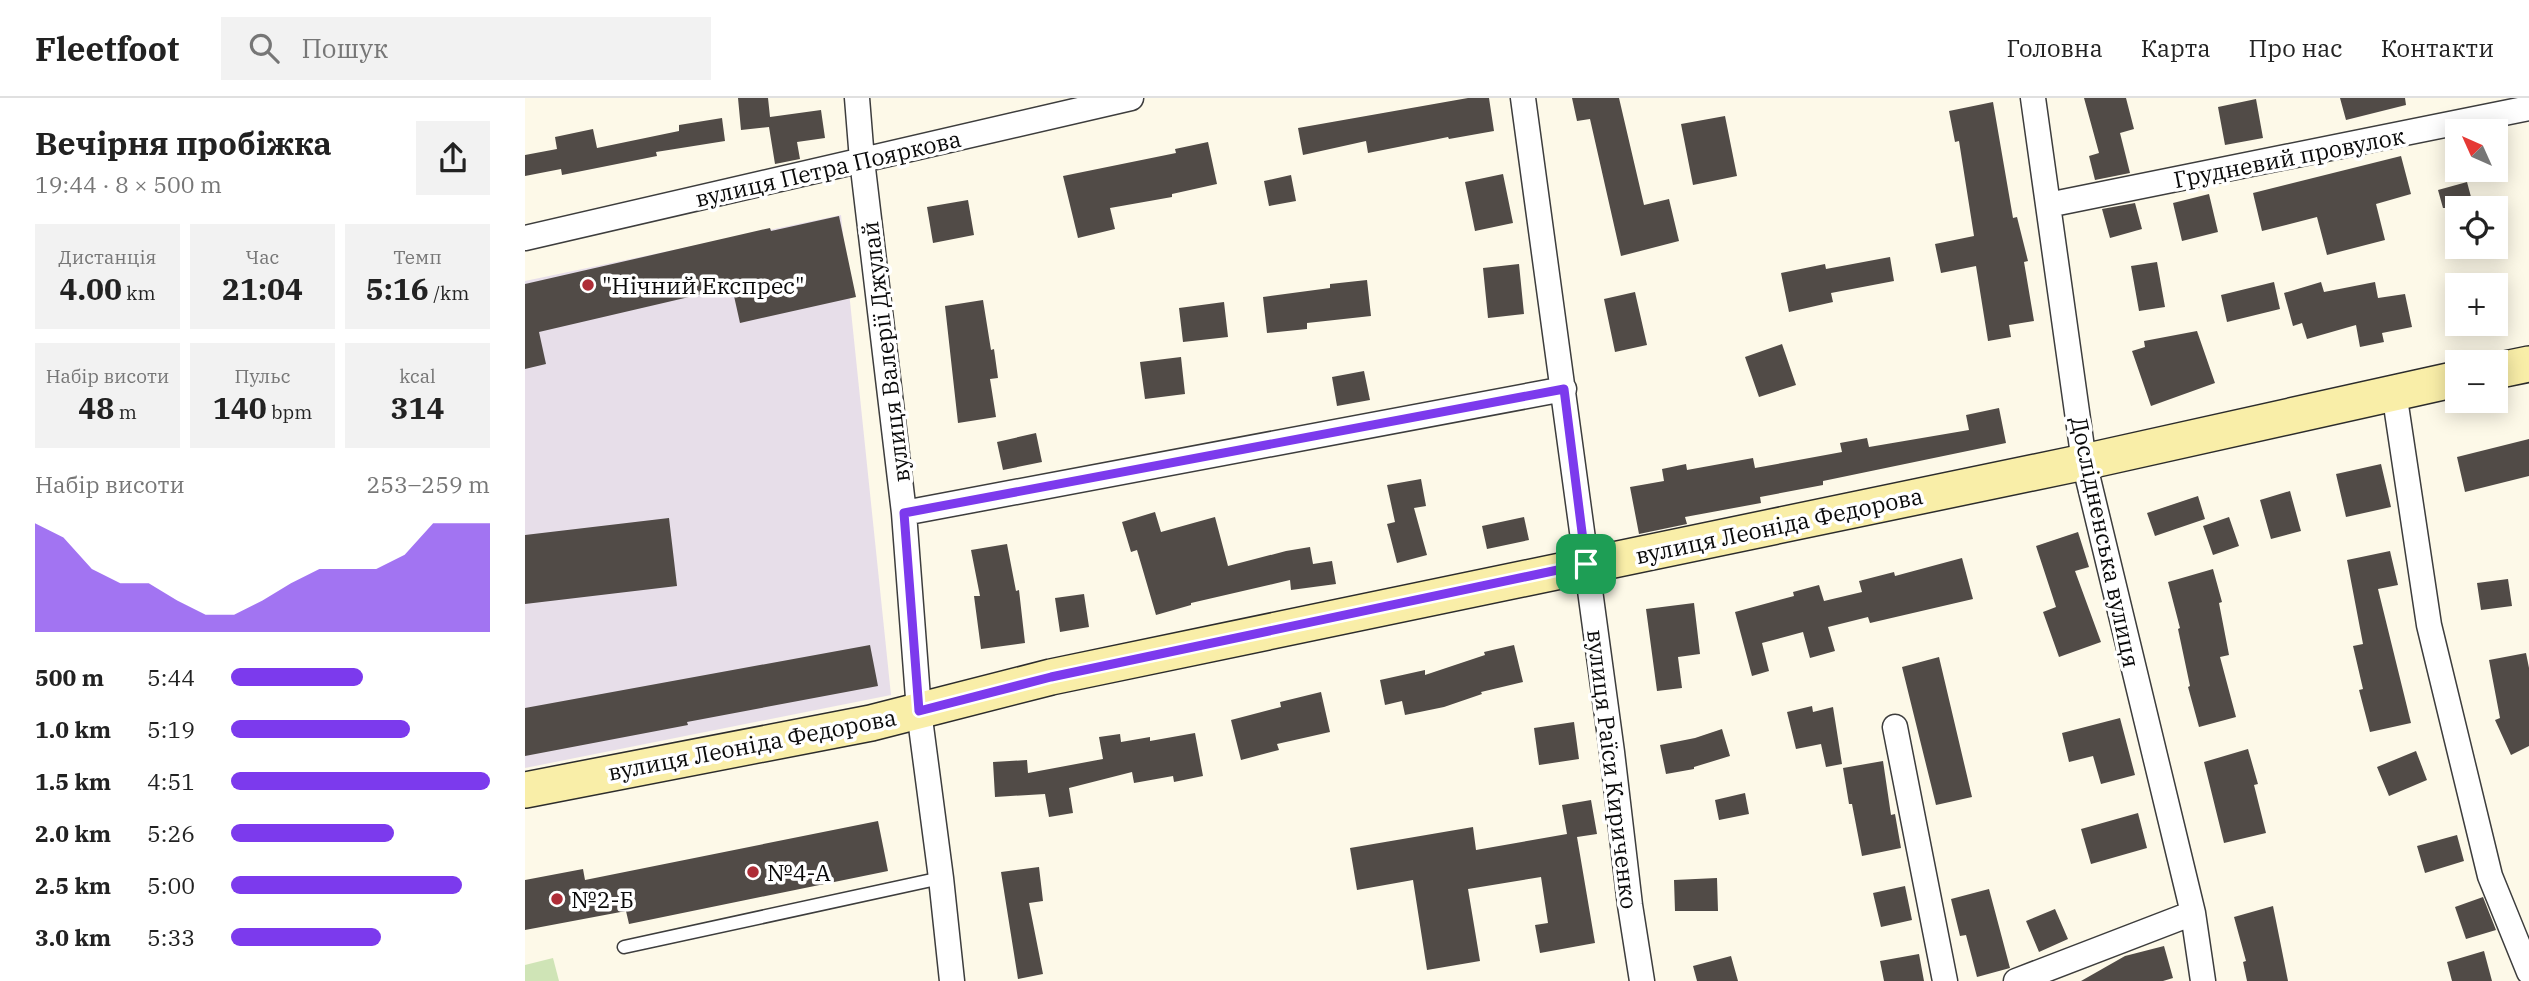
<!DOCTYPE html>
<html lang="uk">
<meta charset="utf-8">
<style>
:root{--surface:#fff;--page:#f2f2f2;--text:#222;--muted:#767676;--line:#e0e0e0;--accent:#7c3aed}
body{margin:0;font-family:"IBM Plex Serif",serif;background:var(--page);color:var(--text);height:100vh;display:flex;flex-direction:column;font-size:26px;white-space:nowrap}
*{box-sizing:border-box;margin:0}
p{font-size:23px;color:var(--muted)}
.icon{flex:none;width:38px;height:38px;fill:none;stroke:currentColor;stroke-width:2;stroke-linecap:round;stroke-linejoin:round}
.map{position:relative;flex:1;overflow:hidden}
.drawer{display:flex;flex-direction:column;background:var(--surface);width:525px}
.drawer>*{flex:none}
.needle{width:46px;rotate:315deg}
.tools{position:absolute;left:1920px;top:21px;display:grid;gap:14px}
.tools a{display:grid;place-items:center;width:63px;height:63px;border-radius:0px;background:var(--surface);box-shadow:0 4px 18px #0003;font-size:35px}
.pin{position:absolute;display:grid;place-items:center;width:60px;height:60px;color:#fff;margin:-30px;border-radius:14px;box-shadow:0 4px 10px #0006}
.round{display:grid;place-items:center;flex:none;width:74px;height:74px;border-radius:0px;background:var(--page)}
.head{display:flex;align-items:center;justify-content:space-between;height:119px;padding:0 35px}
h1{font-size:32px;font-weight:700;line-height:52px}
.figures{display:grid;grid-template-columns:repeat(3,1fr);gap:10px;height:119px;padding:7px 35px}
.figures div{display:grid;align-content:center;border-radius:0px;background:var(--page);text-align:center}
.figures b{font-size:30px;font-weight:700}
.figures small{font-size:19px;font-weight:400}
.figures p{font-size:19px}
.chart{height:196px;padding:14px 35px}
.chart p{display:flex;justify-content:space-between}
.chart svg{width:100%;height:126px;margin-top:7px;fill:var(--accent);opacity:.7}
ul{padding:0 35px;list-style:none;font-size:23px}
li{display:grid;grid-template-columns:112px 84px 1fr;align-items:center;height:52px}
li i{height:18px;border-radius:9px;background:var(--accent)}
header{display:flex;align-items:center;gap:42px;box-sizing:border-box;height:98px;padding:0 35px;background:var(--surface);border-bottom:2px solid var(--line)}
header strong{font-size:33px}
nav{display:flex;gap:38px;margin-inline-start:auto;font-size:24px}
.search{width:490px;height:63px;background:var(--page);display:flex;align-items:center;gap:18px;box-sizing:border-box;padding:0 24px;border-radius:0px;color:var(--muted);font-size:26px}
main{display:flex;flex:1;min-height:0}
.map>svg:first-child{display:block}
.industrial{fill:#e7dee9}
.green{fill:#cfe4b6}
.building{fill:#514b47}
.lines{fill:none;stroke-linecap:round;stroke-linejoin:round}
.lane-casing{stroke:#3d3d3d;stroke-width:15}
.street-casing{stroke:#3d3d3d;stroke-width:27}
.secondary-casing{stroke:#2c2c2c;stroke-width:38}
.lane{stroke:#fff;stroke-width:12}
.street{stroke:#fff;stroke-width:24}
.secondary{stroke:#f9eea8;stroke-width:35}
.route-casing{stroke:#fff;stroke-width:14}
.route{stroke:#7c3aed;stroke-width:9}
.poi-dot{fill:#ae2d37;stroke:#fff;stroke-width:2.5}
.labels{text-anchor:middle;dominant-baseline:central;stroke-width:7;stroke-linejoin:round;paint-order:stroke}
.street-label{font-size:23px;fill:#0a0a0a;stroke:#fff}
.poi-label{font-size:23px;fill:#0a0a0a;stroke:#fff;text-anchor:start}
</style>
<header>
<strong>Fleetfoot</strong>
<div class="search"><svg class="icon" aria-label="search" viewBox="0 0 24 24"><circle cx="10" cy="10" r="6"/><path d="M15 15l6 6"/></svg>Пошук</div>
<nav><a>Головна</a><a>Карта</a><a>Про нас</a><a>Контакти</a></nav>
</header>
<main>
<section class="drawer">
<div class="head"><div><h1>Вечірня пробіжка</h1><p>19:44 · 8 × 500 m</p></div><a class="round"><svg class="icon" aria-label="share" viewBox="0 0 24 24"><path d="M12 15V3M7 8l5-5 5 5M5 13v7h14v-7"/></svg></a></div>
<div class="figures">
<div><p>Дистанція</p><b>4.00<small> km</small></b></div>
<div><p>Час</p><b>21:04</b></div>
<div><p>Темп</p><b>5:16<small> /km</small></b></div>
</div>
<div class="figures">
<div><p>Набір висоти</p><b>48<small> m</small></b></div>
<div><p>Пульс</p><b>140<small> bpm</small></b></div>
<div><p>kcal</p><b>314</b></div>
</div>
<div class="chart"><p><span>Набір висоти</span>253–259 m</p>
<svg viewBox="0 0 160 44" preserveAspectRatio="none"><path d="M0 44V6L10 11L20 22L30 27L40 27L50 33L60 38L70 38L80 33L90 27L100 22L110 22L120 22L130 17L140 6L150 6L160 6V44z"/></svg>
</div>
<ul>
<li><b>500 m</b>5:44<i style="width:51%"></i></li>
<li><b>1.0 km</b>5:19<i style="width:69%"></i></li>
<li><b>1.5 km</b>4:51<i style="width:100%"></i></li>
<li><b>2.0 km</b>5:26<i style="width:63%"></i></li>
<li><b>2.5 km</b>5:00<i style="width:89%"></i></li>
<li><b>3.0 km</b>5:33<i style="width:58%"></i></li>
</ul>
</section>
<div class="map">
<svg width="2004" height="883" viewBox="0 0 2004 883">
<rect width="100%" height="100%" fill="#fdf9e8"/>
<path class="industrial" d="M316 117 366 597 0 670V183Z"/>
<path class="green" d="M28 860 34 883H0V867Z"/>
<path class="building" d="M213 0H243L245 19 296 12 300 40 272 44 275 61 250 66 244 29 216 32Z
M943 0H964L969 33 924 41 923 39 843 55 841 43 778 57 773 30Z
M1047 0H1094L1119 107 1144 101 1154 143 1096 158 1065 21 1052 23Z
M1559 0H1601L1609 31 1595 35 1605 75 1570 82 1564 58 1574 55Z
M1815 0H1880L1881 7 1821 22Z
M1731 1 1738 40 1700 47 1693 9Z
M1468 4 1488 120 1492 119 1503 163 1499 164 1509 223 1484 227 1486 239 1463 243 1451 168 1416 175 1410 146 1449 138 1434 43 1430 44 1424 13Z
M1200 18 1212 78 1168 87 1156 26Z
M197 20 200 43 131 54 132 58 37 77 36 71 0 78V57L32 51 30 39 68 31 72 50 154 33V27Z
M683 44 692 86 647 96V99L585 110 590 131 553 140 538 78 651 55 650 51Z
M1876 58 1886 96 1851 106 1860 142 1802 157 1792 119 1737 133 1728 95Z
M978 76 988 125 950 133 940 84Z
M766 77 771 103 744 108 739 83Z
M1942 84 1949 110H1918L1913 92Z
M1684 96 1693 134 1657 143 1648 105Z
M443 102 449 137 408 145 402 109Z
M1610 105 1617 131 1585 140 1577 111Z
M314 118 331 199 215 225 207 189 14 234 21 266 0 271V186L245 130 246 133Z
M1365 159 1369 183 1306 195 1308 204 1264 214 1256 175 1300 166 1301 171Z
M1632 164 1640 209 1614 213 1606 168Z
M994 166 999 216 963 220 958 170Z
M842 182 846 218 782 225V231L742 235 738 199 805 190V186Z
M1749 184 1755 211 1702 224 1696 197Z
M1796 184 1799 194 1850 184 1853 200 1880 196 1887 229 1857 235 1859 244 1835 249 1831 227 1782 241 1777 225 1768 228 1759 195Z
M1110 194 1122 247 1090 254 1079 201Z
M458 202 466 252 469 251 473 280 465 281 471 319 433 325 420 208Z
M699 204 703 239 658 244 654 210Z
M1672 233 1690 285 1626 308 1607 253 1620 249 1619 243Z
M1257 246 1271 287 1234 299 1220 259Z
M656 259 660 296 620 301 615 264Z
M839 273 845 302 812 308 807 279Z
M1474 310 1481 345 1298 383V387L1235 399 1236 405 1160 419 1162 426 1114 436 1105 389 1139 383 1137 371 1161 366 1162 372 1228 360 1230 370 1317 354 1315 345 1342 340 1344 349 1444 332 1441 317Z
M511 335 517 364 478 372 472 344Z
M2004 341V378L1940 394 1932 359Z
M1856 366 1866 409 1821 419 1811 376Z
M896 381 901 408 889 410 902 457 872 465 862 426 870 424 862 387Z
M1765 393 1776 433 1746 441 1735 402Z
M1673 398 1680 421 1630 438 1622 415Z
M630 414 636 434 690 419 703 468 761 453 785 449 788 466 807 463 811 486 766 492 765 482 666 505V507L631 517 612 452 606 454 597 424Z
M999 419 1004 442 962 451 957 428Z
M1704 419 1714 448 1688 457 1678 428Z
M144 420 152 488 0 506V437Z
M1553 434 1564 469 1550 473 1576 544 1534 559 1518 514 1531 509 1511 448Z
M482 446 491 493 494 492 500 545 456 551 449 498H455L446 452Z
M1865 453 1873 487 1853 491 1886 625 1845 634 1834 592 1838 591 1828 548 1838 546 1822 462Z
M1437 460 1448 501 1345 525 1343 519 1303 529 1310 553 1285 560 1278 534 1237 545 1244 573 1227 578 1210 514 1269 498 1268 494 1294 487 1299 503 1337 494 1334 483 1369 474 1370 478Z
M1688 471 1697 504 1694 505 1704 557 1695 559 1711 619 1674 629 1663 589 1665 588 1653 531 1655 530 1643 484Z
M1983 481 1987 508 1956 512 1952 485Z
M559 496 564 529 535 534 530 500Z
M1169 505 1175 556 1153 559 1157 590 1132 593 1121 511Z
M345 547 353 588 162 624 163 627 0 658V610Z
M989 547 998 584 956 594 957 596 919 609 880 617 877 603 860 607 855 582 900 572V577L960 557 959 554Z
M2001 555 2004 570V648L1986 657 1970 622 1975 620 1964 562Z
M1414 559 1447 699 1411 707 1377 569Z
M796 594 805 634 752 646 754 652 716 662 706 622 756 609 755 604Z
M1287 608 1288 614 1308 609 1317 666 1301 669 1296 646 1271 651 1262 614Z
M1595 620 1610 677 1576 686 1568 658 1544 664 1537 635Z
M1049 624 1054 661 1014 667 1009 630Z
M1197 631 1205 658 1169 669V671L1141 676 1135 647 1170 640Z
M670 635 678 678 649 684 648 678 609 685 607 674 544 690 548 715 524 719 520 696 470 699 468 664 502 662 503 675 578 661 574 639 595 636 596 644 625 639V643Z
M1723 651 1733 686 1729 687 1741 735 1699 745 1679 664Z
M1891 653 1902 682 1864 698 1852 669Z
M1358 663 1366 717 1370 716 1376 750 1337 758 1327 706H1324L1318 670Z
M1220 695 1224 716 1194 722 1190 702Z
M1066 702 1072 736 1052 739 1070 845 1015 855 1010 827 1023 825 1016 779 943 791 955 863 902 872 888 782 832 792 825 750 948 729 951 752 1042 736 1037 707Z
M1613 715 1622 750 1566 766 1556 731Z
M353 723 363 773 104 826 101 813 0 832V782L58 771 60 782Z
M1932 737 1939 763 1900 775 1892 748Z
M514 769 518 803 504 805 518 876 493 881 476 774Z
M1192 780 1193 813H1150L1149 782Z
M1380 788 1387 822 1356 829 1348 795Z
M1464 791 1485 870 1452 879 1441 837 1435 838 1426 801Z
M1958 799 1971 832 1941 841 1930 809Z
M1748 808 1763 883H1722L1718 864 1721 863 1709 819Z
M1530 811 1543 841 1514 854 1501 823Z
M1639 848 1648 880 1638 883H1556L1600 858Z
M1959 853 1967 883H1927L1922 864Z
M1394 856 1399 883H1359L1355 863Z
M1206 858 1213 883H1172L1168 868Z"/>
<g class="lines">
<g class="lane-casing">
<path id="lane" d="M99 849 416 780"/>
</g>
<g class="street-casing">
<path id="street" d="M332 0 337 62 379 415 394 613 416 780 427 883
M998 0 1087 654 1105 807 1117 883
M1508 0 1559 364 1668 815 1678 883
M1523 107 2004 10
M0 140 606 0
M1869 294 1904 527 1965 778 2004 874
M379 415 1039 291
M1370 629 1420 883
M1491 883 1668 815"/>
</g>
<g class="secondary-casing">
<path id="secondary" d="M1970 273 2004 266
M0 692 346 625 526 579 1559 364 1932 281"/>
</g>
<use href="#lane" class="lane"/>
<use href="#street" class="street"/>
<use href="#secondary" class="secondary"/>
</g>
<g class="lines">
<g class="route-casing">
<path id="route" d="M1039 291 1061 466 526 579 394 613 379 415Z"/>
</g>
<use href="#route" class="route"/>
</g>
<g class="poi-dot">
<circle cx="63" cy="187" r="7"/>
<circle cx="228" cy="774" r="7"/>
<circle cx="32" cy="801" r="7"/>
</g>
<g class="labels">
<g class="street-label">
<text transform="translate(1764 59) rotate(-11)">Грудневий провулок</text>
<text transform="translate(303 70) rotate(-13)">вулиця Петра Пояркова</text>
<text transform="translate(360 254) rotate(-97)">вулиця Валерії Джулай</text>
<text transform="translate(1254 427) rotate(-12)">вулиця Леоніда Федорова</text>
<text transform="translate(1581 444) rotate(78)">Дослідненська вулиця</text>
<text transform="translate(227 646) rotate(-11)">вулиця Леоніда Федорова</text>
<text transform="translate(1088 671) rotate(83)">вулиця Раїси Кириченко</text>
</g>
<g class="poi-label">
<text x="77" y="187">"Нічний Експрес"</text>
<text x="242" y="774">№4-А</text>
<text x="46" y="801">№2-Б</text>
</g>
</g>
</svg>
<div class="tools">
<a><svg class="needle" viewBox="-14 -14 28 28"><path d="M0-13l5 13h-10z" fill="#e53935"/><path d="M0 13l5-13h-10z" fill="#767676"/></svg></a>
<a><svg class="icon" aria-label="locate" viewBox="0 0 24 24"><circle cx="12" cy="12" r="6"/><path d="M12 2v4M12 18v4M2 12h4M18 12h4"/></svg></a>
<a>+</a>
<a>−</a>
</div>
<div class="pin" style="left:1061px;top:466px;background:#1e9e55"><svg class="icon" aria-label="arrive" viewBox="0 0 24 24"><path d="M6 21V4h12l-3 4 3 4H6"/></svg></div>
</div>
</main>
